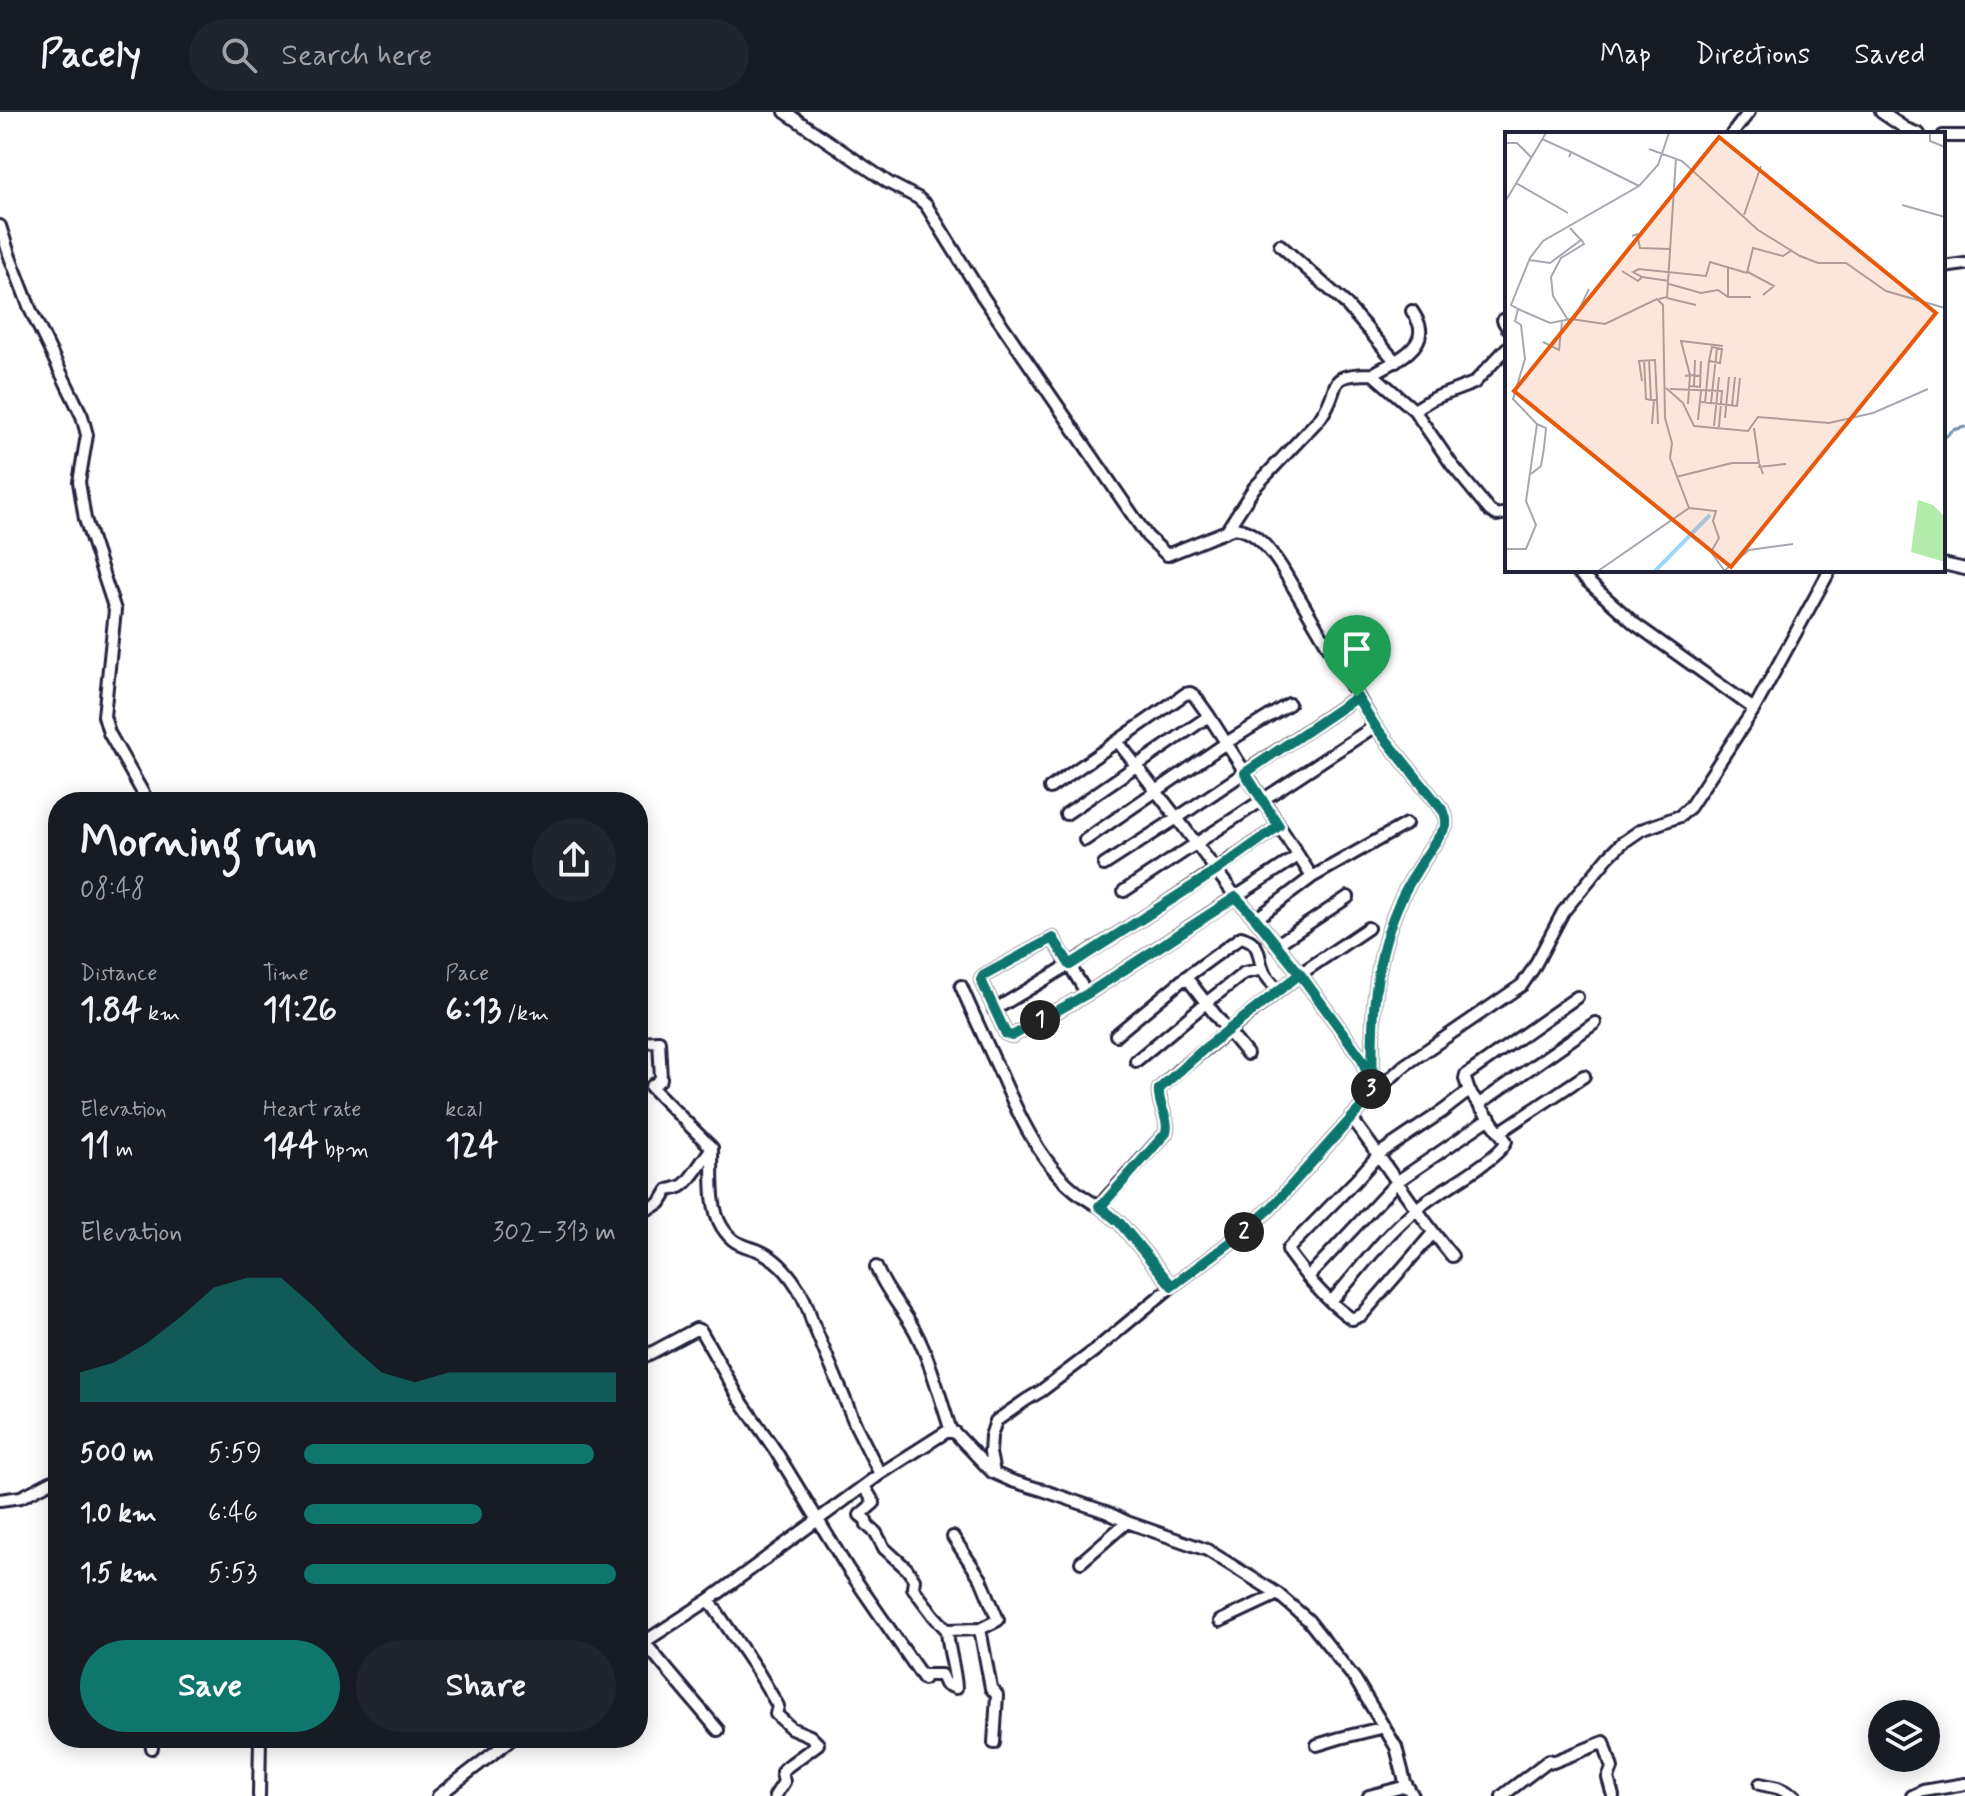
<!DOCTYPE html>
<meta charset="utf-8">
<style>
:root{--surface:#171b24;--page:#20242c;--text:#f1f3f6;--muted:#9ea1a6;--line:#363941;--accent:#0f766e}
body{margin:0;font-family:Mynerve,sans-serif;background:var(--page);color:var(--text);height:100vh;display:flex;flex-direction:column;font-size:30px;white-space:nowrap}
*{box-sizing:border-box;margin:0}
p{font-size:26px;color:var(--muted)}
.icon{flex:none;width:44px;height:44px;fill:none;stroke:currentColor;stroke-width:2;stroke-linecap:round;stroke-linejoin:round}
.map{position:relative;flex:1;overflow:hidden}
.side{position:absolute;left:48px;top:680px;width:600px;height:956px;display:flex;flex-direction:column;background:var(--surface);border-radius:32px;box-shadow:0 4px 20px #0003}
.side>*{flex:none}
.buttons{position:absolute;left:1868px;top:1588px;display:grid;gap:16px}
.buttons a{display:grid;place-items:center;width:72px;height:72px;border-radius:50%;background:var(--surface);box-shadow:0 4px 20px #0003;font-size:40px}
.pin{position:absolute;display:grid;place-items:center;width:68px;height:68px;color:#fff;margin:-82px -34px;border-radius:50% 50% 50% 0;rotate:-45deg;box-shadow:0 0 8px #0007}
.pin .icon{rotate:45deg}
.km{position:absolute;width:40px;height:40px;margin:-20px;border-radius:50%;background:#222;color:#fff;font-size:22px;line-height:40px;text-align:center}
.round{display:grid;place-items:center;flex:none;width:84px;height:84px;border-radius:42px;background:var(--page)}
.headline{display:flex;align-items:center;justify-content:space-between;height:136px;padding:0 32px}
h1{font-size:44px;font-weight:800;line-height:60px}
.figures{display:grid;grid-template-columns:repeat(3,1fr);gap:12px;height:136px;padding:8px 32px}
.figures div{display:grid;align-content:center}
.figures b{font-size:34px;font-weight:800}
.figures small{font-size:22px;font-weight:400}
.figures p{font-size:22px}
.chart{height:224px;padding:16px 32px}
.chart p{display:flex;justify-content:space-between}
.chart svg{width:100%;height:144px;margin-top:8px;fill:var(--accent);opacity:.7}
.cta{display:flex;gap:16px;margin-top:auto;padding:16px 32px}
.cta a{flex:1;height:92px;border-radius:48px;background:var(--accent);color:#fff;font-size:32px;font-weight:800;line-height:92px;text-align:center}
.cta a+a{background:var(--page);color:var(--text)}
ul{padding:0 32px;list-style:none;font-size:26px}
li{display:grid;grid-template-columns:128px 96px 1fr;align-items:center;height:60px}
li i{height:20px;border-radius:10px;background:var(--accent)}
header{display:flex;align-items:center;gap:48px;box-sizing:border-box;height:112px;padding:0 40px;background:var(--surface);border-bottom:2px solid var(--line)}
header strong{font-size:38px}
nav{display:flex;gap:44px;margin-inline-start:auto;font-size:28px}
.search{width:560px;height:72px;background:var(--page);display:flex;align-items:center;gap:20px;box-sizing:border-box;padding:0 28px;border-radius:44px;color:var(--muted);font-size:30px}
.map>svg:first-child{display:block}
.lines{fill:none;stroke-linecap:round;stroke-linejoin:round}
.stream{stroke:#6c8faf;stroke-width:3}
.street-casing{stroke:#22223b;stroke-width:16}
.street{stroke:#fff;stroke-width:10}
.route-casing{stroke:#fff;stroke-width:16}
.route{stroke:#0f766e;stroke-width:10}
.inset-river{fill:none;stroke:#9dd7fd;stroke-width:4}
.inset-road{fill:none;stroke:#a7a7b1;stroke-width:2}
.view{fill:#e8590c;fill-opacity:0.15;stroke:#e8590c;stroke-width:4}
.inset-edge{fill:none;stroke:#22223b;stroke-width:4}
</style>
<header>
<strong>Pacely</strong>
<div class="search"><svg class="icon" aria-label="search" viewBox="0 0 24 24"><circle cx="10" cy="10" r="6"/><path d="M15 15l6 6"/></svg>Search here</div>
<nav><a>Map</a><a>Directions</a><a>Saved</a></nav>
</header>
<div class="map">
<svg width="1965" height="1684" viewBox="0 0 1965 1684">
<rect width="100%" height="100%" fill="#fff"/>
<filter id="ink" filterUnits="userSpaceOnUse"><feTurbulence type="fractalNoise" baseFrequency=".0125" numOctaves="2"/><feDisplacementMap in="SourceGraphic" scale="16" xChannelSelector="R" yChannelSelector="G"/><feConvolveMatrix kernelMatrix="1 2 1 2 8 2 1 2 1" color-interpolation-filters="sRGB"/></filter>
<g filter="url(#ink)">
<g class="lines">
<path class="stream" d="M1943 327 1953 318 1965 315"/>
<g class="street-casing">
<path id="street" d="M785 0 889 71 918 86 926 93 983 185 1147 424 1167 443 1234 416C1256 418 1271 439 1282 456L1375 614 1444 700 1446 707V714C1431 737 1415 759 1403 783 1372 845 1371 914 1373 982
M1881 0 1906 17 1919 22
M1732 22 1749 0
M1943 24H1965
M0 114 10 145 31 199 82 304 87 323 79 370 85 407 115 498 104 604 109 621 148 690
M1280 133 1344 190 1396 250
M1943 155 1965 152
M1412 199C1415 204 1420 211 1420 217 1423 238 1390 252 1376 260L1375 264 1414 298 1452 353 1490 399 1497 403 1507 401
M1503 208 1507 215
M1414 298 1432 287 1474 271 1507 236
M1227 418 1254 376 1321 305C1344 272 1322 262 1374 262
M1943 452 1965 457
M1575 458 1635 512 1754 597
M1357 585 1177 706 1236 785 1256 807 1300 862 1362 947 1369 969
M1050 676 1185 582 1190 581 1194 583 1209 604 1312 765
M1066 702 1209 604
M1085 728 1226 631 1289 592
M1104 753 1177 706 1118 630
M1124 779 1375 614
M1256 807 1312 765 1406 712
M1276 833 1348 785
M961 874C973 902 986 930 999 958 1021 1008 1047 1069 1099 1094L1166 1021C1170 1006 1157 993 1159 977L1179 958 1228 919 1186 865
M1087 882 1053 826 983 864 981 868 1006 922 1012 924 1087 882 1298 744
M994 898C1092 840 1187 779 1279 714
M1116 923 1186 865 1241 825C1264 831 1256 847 1265 862 1269 868 1274 873 1278 878
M638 930 659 929 661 967 651 975 712 1036C704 1045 690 1070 682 1074 678 1076 673 1077 668 1078L660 1091 638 1102
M1247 942 1228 919 1300 862 1368 816
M1136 949 1206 891 1244 861 1263 857
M1469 979 1465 967 1466 963 1577 885
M1479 992 1595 911
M1352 1007C1386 1052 1416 1100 1452 1144
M1500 1020 1584 964
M712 1036C713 1061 709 1094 722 1115 733 1132 740 1132 757 1138 785 1149 805 1182 812 1209L856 1314 880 1362
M1099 1094 1119 1110 1172 1174
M876 1155C887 1181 902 1196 915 1219 931 1250 940 1286 951 1319
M1308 1165 1398 1069 1490 1006
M1331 1190C1363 1154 1393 1111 1434 1084 1449 1074 1502 1044 1506 1029L1469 979 1443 999 1379 1042 1357 1067 1288 1137 1289 1141C1307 1166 1327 1190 1352 1207L1362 1203 1433 1121
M638 1248 696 1217 701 1219 739 1286 775 1338 848 1457 924 1567
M864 1374 874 1391 860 1403 866 1408 867 1413 876 1421 884 1436 907 1457 914 1467 913 1476 934 1504 947 1518C948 1538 955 1556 956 1576L945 1572 941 1563H922
M0 1388 21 1385 58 1366
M953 1425 981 1467 998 1508 980 1517
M1081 1450 1127 1410
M709 1488 758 1560 778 1594 776 1602 791 1616 810 1624 818 1632 784 1657 782 1660 784 1670 775 1684
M1220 1509 1278 1482
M947 1518 980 1517 991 1576 997 1583 994 1631
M644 1530 718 1618
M638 1534 709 1488 880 1362 946 1320H954L992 1360
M150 1626 152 1636
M1317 1633 1340 1626 1385 1615
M1760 1672 1778 1676 1795 1684
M259 1684 260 1626
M438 1684 513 1626
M1369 1684 1407 1674
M1413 1684 1405 1670 1396 1635 1355 1567 1308 1508 1278 1482 1207 1438 1127 1410 1106 1400 1042 1378 1012 1369 994 1361 990 1341 991 1324 996 1309 1026 1288 1041 1279 1094 1239 1172 1174 1239 1124 1271 1096 1373 982 1405 953 1522 873 1533 857 1563 800 1609 744 1622 731 1641 718 1680 704 1690 695 1754 597 1830 458
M1502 1684 1549 1648 1553 1650 1604 1630 1612 1656 1608 1666 1613 1684
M1912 1684 1923 1679 1965 1672"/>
</g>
<use href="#street" class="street"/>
</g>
</g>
<g class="lines" filter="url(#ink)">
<g class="route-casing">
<path id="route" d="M1357 585 1245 661 1279 714 1216 759 1070 853 1053 826 983 864 981 868 1006 922 1012 924 1087 882 1236 785 1256 807 1300 862 1362 947 1373 982 1271 1096 1239 1124 1172 1174 1119 1110 1099 1094 1103 1092 1166 1021C1170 1006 1157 993 1159 977L1204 937 1300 862 1362 947 1373 982C1371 914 1372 845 1403 783 1415 759 1431 737 1446 714V707L1444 700 1375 614 1357 585"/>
</g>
<use href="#route" class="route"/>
</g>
<g transform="translate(1505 20)">
<rect width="440" height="440" fill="#fff"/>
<path d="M413 368 428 373 440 385V430L406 420Z" fill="#b4ebad"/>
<path class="inset-river" d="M150 439 205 383"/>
<path class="inset-road" d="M425 1V9L440 15M37 7 66 20 64 25M0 11H12L26 25M144 17 177 29 253 98 295 124 313 131H341L381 159 440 176M66 20 134 54M11 51 63 81M0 70 41 1M397 73 440 85M239 83 256 34M127 104 132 102 135 116 165 117M24 128 45 131 76 108 65 96M223 135V165H246M133 137 201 144 205 130 242 141 248 116 278 124 287 118M134 137 128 140 137 145 164 149M117 139 133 149 137 145M243 140 269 154 258 163M164 152 196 161 213 158 223 165M162 166 191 173M154 167 162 165 171 26M13 177 45 191 66 187 100 192 152 167 158 173 160 286 167 311 165 326 184 376 93 439M63 188 48 164 46 145 56 126 79 112 76 107M69 188 84 157M38 210 54 218 57 190M139 228 141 267 146 268M144 228 146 268M180 244 185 243 183 272M196 244 185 243 176 209 218 214M137 249 134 229 150 228 152 268H146M185 254 195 255 196 229M189 254 190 228M161 256 178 271 189 294 243 299 253 285 324 291 368 281 423 257M165 257 217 259 214 295M152 268 153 292M196 270 232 274 235 246M200 271 204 229 207 215 217 217 215 231 204 229M206 271 212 216M227 274 230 245M220 286 224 245M193 288 196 259M147 292 149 268M209 294 214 245M249 296 254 331M253 335 281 332M26 342 36 334 39 316 41 296 32 292M171 345 227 331H254L258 342M184 376 211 379 208 389 214 406 206 420 219 438M0 417H21L31 393 21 369 32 292 8 267 20 227 16 193 10 189 13 177 6 173 25 126 38 109 134 54 153 33 164 1M219 439 244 418 288 412"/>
<path class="view" d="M214 5 431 181 226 435 9 259Z"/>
<rect width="440" height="440" class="inset-edge"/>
</g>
</svg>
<div class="buttons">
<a><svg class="icon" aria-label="layers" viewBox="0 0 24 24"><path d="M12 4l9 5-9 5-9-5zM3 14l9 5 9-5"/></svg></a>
</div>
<div class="pin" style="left:1357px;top:585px;background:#1e9e55"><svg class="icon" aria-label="arrive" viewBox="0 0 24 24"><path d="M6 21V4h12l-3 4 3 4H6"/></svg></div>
<b class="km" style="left:1040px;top:908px">1</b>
<b class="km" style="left:1244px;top:1120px">2</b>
<b class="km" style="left:1371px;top:977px">3</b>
<section class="side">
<div class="headline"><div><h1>Morning run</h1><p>08:48</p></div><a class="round"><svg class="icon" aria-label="share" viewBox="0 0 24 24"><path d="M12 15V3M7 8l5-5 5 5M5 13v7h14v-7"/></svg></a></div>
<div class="figures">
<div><p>Distance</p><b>1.84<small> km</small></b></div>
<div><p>Time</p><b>11:26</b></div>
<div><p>Pace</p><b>6:13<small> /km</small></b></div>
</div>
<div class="figures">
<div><p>Elevation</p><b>11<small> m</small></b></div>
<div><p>Heart rate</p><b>144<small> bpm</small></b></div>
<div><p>kcal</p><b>124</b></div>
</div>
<div class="chart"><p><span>Elevation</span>302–313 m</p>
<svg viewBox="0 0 160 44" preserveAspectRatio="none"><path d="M0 44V35L10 32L20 26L30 18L40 9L50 6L60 6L70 15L80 26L90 35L100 38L110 35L120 35L130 35L140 35L150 35L160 35V44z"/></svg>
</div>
<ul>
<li><b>500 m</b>5:59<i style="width:93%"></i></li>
<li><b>1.0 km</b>6:46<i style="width:57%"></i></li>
<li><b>1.5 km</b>5:53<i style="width:100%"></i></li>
</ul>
<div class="cta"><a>Save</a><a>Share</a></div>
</section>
</div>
